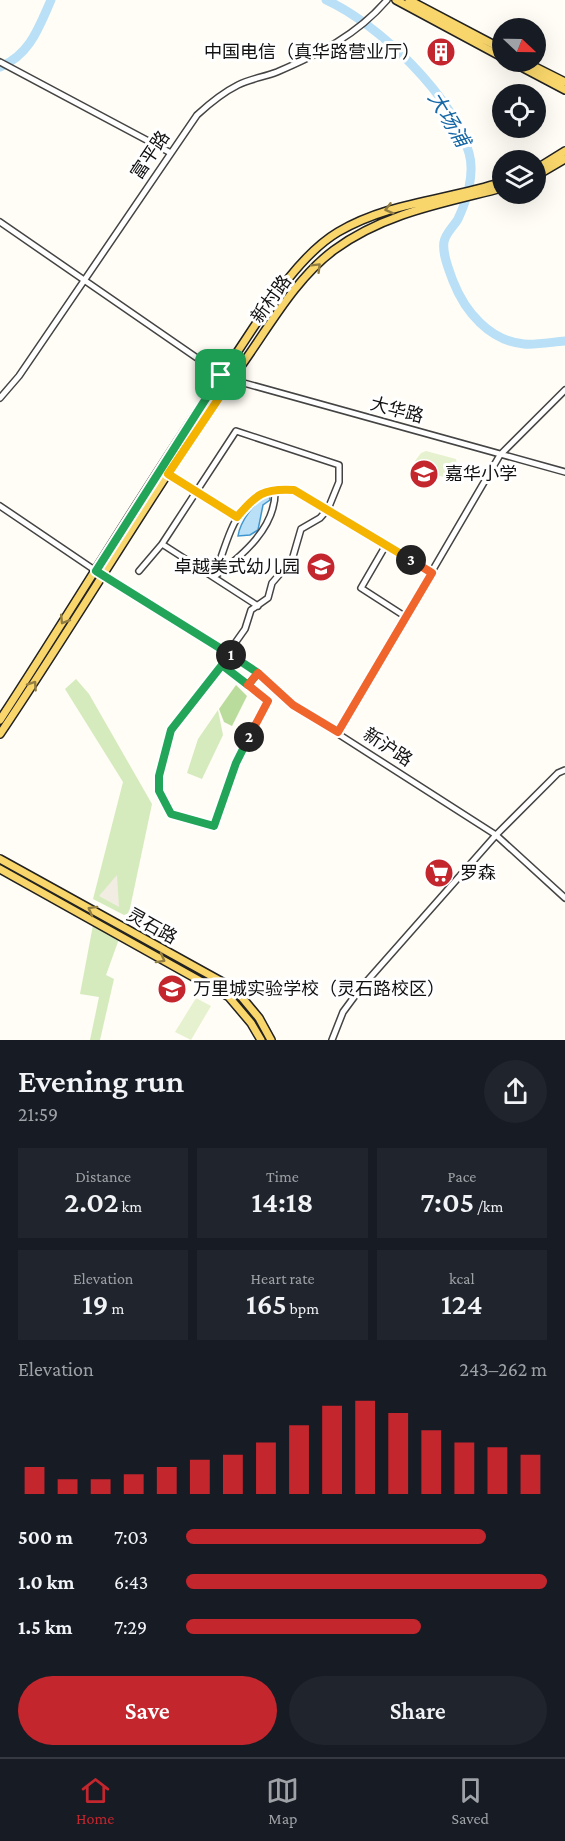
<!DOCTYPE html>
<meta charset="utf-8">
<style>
:root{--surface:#171b24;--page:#20242c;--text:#f1f3f6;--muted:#9ea1a6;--line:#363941;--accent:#c4262e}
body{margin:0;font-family:"Crimson Pro","Noto Sans SC",serif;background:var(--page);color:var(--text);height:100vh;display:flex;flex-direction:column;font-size:22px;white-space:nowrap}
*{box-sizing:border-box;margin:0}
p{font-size:20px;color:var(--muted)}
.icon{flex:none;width:33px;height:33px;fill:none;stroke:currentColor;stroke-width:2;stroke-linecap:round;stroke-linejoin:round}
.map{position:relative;height:1040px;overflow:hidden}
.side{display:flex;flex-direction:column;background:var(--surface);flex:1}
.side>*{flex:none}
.needle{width:39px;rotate:112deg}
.tools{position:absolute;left:492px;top:18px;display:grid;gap:12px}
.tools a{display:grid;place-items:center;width:54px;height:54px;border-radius:50%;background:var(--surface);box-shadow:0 6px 24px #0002;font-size:30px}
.pin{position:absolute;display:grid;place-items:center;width:51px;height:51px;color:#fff;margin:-26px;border-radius:12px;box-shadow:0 3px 9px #0006}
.km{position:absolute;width:30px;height:30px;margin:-15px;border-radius:50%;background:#222;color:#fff;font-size:16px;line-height:30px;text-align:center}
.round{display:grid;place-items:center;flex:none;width:63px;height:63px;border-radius:32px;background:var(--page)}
.overview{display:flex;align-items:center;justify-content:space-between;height:102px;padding:0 18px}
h1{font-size:33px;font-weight:600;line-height:45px}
.figures{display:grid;grid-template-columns:repeat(3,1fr);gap:9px;height:102px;padding:6px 18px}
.figures div{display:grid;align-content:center;border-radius:0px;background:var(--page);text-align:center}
.figures b{font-size:30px;font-weight:600}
.figures small{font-size:16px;font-weight:400}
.figures p{font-size:16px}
.chart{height:168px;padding:12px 18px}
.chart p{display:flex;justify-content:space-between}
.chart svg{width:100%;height:108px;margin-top:6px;stroke:var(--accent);stroke-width:6}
.primary-button{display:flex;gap:12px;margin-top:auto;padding:12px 18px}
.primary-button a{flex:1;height:69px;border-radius:36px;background:var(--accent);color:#fff;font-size:24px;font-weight:600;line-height:69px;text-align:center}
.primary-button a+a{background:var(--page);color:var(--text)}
ul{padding:0 18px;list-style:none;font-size:20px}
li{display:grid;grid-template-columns:96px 72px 1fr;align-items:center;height:45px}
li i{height:15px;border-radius:8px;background:var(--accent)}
.tabs{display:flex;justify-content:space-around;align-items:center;height:84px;border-top:2px solid var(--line);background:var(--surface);font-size:16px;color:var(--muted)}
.tabs a{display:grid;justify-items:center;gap:3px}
.tabs .selected{color:var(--accent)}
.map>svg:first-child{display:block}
.green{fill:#d5ebbd}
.forest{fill:#b9dc9c}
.pitch{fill:#e6f2cf}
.plaza{fill:#f1ede2}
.water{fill:#b9e0f7;stroke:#3f96cf;stroke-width:1.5}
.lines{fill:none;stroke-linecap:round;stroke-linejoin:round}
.river{stroke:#b9e0f7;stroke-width:9}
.minor-casing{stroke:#444;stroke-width:8}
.major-casing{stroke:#222;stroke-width:10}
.minor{stroke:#fff;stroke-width:5}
.major{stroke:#f9d66b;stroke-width:7}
.oneway{stroke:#917d42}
.split-1-casing{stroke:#fff;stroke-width:12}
.split-2-casing{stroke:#fff;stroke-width:12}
.split-3-casing{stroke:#fff;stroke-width:12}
.split-4-casing{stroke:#fff;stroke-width:12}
.split-1{stroke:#22a559;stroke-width:8}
.split-2{stroke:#22a559;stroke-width:8}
.split-3{stroke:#f0652b;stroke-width:8}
.split-4{stroke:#f5b400;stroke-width:8}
.labels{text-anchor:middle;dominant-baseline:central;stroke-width:6;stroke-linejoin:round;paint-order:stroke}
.poi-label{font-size:18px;fill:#111;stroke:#fff;text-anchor:start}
.street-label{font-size:18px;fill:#111;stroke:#fff}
.water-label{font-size:20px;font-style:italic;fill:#1768a6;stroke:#fff}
</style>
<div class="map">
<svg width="565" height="1040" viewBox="0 0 565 1040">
<rect width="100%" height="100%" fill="#fffdf5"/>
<path class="green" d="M76 679 89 694 152 804 129 913 124 915 93 899 123 782 65 689Z
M218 710 223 735 202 779 187 773 198 739Z
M93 925 119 939 106 975 114 979 100 1040H90L99 997 80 994Z"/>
<path class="forest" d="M236 685 247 696 232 726 224 722 219 709Z"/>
<path class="pitch" d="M426 451 456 459 458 470 450 478 420 472 415 461 421 453Z
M196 998 211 1006 191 1040 175 1032Z"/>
<path class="plaza" d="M117 875 119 907 99 896Z"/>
<path class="water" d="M269 495 270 500 263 505 258 530 250 535 238 536C240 522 255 500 269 495Z"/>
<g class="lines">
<path class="river" d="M326 0C379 24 453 96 469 153 475 173 467 200 458 219 454 226 445 234 444 242 442 254 449 270 453 281 465 312 490 341 524 344 537 345 552 342 565 341
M0 67C30 55 39 27 51 0"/>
<g class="minor-casing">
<path id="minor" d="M0 62 169 152
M0 222 226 378 565 472
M0 398 19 376 197 115C210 103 222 93 238 85 250 79 264 77 277 72 319 54 357 35 387 0
M168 474 237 517
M0 506 96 571 255 670 293 705 496 835 565 898
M386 545 361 588 406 617
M139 571 162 544
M215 576C242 556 277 527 275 489
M214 577C231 533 236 486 294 490L432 573
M228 653 245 629 251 610 268 598 272 583 292 560 301 529 320 518 328 509 339 482V465L236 431 162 544 258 606
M248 685 268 701 236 763 214 826 171 814 159 791V776L171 730 222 665 248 685 258 673
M338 732 500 455 565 390
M332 1040 343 1012 360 989 496 835 558 773 565 770"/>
</g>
<g class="major-casing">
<path id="major" d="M396 0 502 57
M409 0 502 49
M512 62 565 90
M525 62 565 82
M536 169 565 151
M536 176 565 159
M0 720C79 599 152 475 234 357 261 317 296 257 338 232 389 202 447 200 502 182
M0 734C82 612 156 485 241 366 269 327 295 279 334 250 384 213 444 203 502 188
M0 859 235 989 259 1018 271 1040
M0 869 229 997 251 1023 261 1040"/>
</g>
<use href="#minor" class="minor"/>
<use href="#major" class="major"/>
</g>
<defs><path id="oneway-chevron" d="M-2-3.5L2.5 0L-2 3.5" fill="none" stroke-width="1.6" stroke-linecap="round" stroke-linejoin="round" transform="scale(1.5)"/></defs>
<g class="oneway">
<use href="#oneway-chevron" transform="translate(389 209) rotate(165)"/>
<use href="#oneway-chevron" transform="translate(317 267) rotate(-45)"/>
<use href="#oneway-chevron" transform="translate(64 620) rotate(122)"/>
<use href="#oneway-chevron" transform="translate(33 685) rotate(-56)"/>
<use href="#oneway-chevron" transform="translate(92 910) rotate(-151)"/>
<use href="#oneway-chevron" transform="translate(161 959) rotate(29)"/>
</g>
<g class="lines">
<g class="split-1-casing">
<path id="split-1" d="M221 375 96 571 231 655"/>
</g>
<g class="split-2-casing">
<path id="split-2" d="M231 655 258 673 248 685 222 665 171 730 159 776V791L171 814 214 826 236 763 249 737"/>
</g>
<g class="split-3-casing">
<path id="split-3" d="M249 737 268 701 248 685 258 673 293 705 338 732 432 573 411 560"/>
</g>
<g class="split-4-casing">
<path id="split-4" d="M221 375 231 380 168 474 237 517C256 494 264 488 294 490L411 560"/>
</g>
<use href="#split-1" class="split-1"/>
<use href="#split-2" class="split-2"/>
<use href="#split-3" class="split-3"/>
<use href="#split-4" class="split-4"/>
</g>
<defs>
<g id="building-disc" transform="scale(1.5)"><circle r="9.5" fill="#c4262e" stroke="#fff"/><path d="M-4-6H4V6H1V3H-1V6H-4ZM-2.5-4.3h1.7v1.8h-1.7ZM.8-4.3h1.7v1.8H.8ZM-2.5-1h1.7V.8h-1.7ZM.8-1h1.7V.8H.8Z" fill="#fff"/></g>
<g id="school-disc" transform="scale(1.5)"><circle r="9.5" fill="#c4262e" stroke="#fff"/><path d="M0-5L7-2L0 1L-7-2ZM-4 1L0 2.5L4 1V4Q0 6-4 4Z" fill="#fff"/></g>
<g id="supermarket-disc" transform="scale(1.5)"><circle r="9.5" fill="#c4262e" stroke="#fff"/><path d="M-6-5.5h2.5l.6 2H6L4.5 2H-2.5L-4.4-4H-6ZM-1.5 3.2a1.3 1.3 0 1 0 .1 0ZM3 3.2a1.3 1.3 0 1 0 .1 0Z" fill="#fff"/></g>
</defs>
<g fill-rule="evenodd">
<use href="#building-disc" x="441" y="52"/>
<use href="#school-disc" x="424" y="474"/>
<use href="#school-disc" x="321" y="567"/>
<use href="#supermarket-disc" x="439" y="873"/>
<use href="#school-disc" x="172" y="989"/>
</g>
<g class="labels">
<g class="poi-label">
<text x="420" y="52" text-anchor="end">中国电信（真华路营业厅）</text>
<text x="445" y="474">嘉华小学</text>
<text x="300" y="567" text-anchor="end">卓越美式幼儿园</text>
<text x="460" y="873">罗森</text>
<text x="193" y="989">万里城实验学校（灵石路校区）</text>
</g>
<g class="street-label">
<text transform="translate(150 155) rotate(-56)">富平路</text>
<text transform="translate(271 299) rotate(-54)">新村路</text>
<text transform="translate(397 410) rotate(15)">大华路</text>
<text transform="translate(388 747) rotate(33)">新沪路</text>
<text transform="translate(152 926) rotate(29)">灵石路</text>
</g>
<g class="water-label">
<text transform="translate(449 119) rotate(59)">大场浦</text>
</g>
</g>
</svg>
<div class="tools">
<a><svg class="needle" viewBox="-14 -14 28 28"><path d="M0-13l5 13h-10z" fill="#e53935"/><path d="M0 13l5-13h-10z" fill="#9ea1a6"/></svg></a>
<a><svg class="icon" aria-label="locate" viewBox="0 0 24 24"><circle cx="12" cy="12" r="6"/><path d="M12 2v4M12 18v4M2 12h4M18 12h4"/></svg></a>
<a><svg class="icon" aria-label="layers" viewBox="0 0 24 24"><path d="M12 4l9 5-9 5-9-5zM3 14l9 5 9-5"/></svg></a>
</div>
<div class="pin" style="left:221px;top:375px;background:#1e9e55"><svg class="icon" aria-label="arrive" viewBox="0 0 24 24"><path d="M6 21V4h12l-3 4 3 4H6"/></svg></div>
<b class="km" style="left:231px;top:655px">1</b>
<b class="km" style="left:249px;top:737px">2</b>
<b class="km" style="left:411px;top:560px">3</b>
</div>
<section class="side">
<div class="overview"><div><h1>Evening run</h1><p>21:59</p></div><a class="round"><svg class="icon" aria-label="share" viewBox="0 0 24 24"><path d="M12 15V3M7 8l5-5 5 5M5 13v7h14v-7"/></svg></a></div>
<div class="figures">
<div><p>Distance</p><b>2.02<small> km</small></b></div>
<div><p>Time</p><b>14:18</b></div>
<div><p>Pace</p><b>7:05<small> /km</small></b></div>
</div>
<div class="figures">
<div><p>Elevation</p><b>19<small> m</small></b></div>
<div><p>Heart rate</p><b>165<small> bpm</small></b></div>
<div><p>kcal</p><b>124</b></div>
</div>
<div class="chart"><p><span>Elevation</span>243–262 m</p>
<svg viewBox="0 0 160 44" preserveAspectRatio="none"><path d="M5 44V33M15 44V38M25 44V38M35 44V36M45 44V33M55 44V30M65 44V28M75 44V23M85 44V16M95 44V8M105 44V6M115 44V11M125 44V18M135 44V23M145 44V25M155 44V28"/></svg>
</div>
<ul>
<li><b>500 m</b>7:03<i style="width:83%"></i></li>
<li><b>1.0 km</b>6:43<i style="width:100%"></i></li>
<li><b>1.5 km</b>7:29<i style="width:65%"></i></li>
</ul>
<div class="primary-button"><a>Save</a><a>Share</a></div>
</section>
<nav class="tabs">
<a class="selected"><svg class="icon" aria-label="home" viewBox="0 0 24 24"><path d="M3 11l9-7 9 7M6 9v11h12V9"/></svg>Home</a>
<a><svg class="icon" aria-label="map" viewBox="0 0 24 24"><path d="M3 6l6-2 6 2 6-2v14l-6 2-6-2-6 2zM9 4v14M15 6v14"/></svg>Map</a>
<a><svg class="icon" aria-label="saved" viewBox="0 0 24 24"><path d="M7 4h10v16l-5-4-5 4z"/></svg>Saved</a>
</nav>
